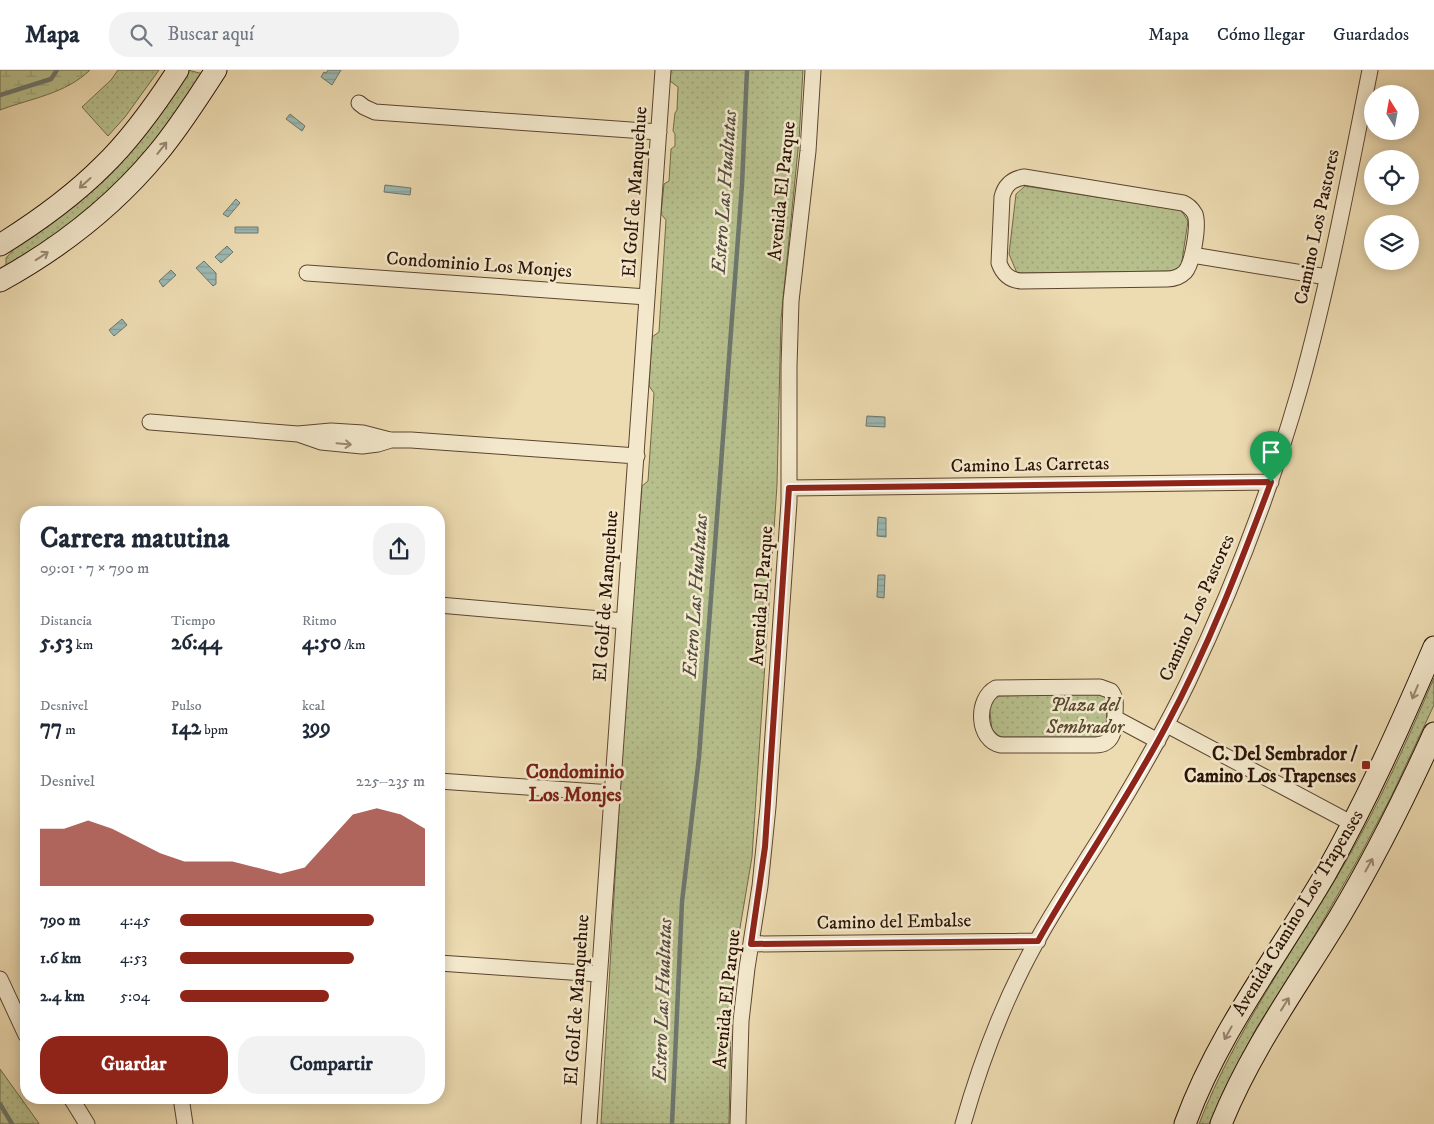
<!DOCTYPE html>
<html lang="es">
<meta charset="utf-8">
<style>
:root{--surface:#fff;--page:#f2f2f3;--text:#1f2937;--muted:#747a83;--line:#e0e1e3;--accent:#8f2418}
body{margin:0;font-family:"IM FELL DW Pica",serif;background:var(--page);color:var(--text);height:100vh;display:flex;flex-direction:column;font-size:19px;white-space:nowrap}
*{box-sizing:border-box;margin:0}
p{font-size:16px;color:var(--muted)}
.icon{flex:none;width:28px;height:28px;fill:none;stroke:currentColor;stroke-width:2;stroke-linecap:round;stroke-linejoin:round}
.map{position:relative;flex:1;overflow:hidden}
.drawer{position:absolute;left:20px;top:436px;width:425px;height:598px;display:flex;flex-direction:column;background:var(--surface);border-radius:20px;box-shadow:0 2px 12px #0003}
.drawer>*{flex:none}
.needle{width:32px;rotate:349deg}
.fabs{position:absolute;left:1364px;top:15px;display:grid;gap:10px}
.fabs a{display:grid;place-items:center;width:55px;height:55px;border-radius:50%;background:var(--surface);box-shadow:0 2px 12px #0003;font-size:25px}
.pin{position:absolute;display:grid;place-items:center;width:42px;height:42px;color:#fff;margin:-51px -21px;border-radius:50% 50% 50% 0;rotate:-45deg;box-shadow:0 0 5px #0007}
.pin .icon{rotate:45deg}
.round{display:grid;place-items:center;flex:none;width:52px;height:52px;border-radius:20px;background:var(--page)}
.overview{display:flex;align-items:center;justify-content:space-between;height:85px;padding:0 20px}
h1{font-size:28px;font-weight:700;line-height:38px}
.metrics{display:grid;grid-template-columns:repeat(3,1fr);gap:8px;height:85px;padding:5px 20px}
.metrics div{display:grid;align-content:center}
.metrics b{font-size:21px;font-weight:700}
.metrics small{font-size:14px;font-weight:400}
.metrics p{font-size:14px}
.chart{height:140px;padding:10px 20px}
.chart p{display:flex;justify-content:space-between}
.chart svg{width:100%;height:90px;margin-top:5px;fill:var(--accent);opacity:.7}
.action{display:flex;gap:10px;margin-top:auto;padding:10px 20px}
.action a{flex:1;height:58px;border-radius:20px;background:var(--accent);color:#fff;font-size:20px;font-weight:700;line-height:58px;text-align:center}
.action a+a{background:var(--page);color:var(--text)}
ul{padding:0 20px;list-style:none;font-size:16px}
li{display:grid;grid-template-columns:80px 60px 1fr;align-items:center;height:38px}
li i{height:12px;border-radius:6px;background:var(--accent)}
header{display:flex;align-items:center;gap:30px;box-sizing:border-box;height:70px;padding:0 25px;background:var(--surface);border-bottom:1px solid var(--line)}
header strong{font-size:24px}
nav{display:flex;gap:28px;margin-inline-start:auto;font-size:18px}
.search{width:350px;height:45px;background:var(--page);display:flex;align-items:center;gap:12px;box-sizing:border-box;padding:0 18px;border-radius:20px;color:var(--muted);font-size:19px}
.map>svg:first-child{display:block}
.green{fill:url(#green-dots);stroke:#716a4a}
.wetland{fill:url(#wetland-marsh);stroke:#716a4a}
.water{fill:url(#water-rules);stroke:#6e776e}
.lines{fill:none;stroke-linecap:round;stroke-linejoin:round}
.stream{stroke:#6e776e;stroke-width:4.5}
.minor-casing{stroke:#5c4531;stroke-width:17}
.secondary-casing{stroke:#2b1306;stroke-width:23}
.minor{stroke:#f3e8cc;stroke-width:15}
.secondary{stroke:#f3e8cc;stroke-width:21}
.oneway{stroke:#998873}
.route-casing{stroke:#fff;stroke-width:10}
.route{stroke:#8f2418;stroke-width:6}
.poi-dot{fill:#8f2418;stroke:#f3e8cc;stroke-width:2}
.labels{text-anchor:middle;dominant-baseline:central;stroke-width:5;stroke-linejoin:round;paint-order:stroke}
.street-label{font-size:19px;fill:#2b1306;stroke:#f3e8cc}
.park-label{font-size:19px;font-style:italic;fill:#55472e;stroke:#f3e8cc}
.poi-label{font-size:19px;font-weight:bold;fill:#2b1306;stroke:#f3e8cc;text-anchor:end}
.water-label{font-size:20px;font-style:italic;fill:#524d43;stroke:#f3e8cc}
.neighbourhood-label{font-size:20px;font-weight:bold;fill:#7a1f14;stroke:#f3e8cc}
</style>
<header>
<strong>Mapa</strong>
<div class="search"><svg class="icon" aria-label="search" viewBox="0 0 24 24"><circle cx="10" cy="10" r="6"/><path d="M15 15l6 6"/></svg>Buscar aquí</div>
<nav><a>Mapa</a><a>Cómo llegar</a><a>Guardados</a></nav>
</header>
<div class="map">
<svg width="1434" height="1054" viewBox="0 0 1434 1054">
<defs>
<pattern id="green-dots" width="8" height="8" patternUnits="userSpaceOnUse" patternTransform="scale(1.25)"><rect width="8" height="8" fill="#b7c08d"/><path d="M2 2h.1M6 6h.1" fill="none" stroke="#9ea478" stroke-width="1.8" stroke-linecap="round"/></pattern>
<pattern id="wetland-marsh" width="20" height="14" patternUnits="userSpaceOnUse" patternTransform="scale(1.25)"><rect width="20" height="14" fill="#b7c08d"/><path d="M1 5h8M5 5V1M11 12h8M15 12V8" fill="none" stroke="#9ea478"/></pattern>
<pattern id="water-rules" width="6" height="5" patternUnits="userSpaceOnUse" patternTransform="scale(1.25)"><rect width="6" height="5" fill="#9bb9b3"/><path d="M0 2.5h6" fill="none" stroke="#869e98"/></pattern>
</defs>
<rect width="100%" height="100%" fill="#eddbb1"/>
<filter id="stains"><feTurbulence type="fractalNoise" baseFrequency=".004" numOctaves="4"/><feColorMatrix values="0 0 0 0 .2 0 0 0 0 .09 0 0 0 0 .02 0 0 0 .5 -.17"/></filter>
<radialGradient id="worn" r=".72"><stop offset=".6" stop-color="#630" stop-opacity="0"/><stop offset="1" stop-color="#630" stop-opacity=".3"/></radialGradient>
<path class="green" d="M118 0H159L125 47 108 66 82 37 111 10Z
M188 0 203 4 146 84 82 148 6 197V188L15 178Z
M671 0H803L799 70 781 249 777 415 752 787 732 905 729 1054H601L628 581 642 416 648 411 654 323 649 316 652 267 659 262 666 150 661 144 664 114 669 111 671 79 675 76V64L673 61 675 43 677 40 678 17 670 11Z
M1025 116 1181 140 1188 151 1181 197 1170 201 1017 203 1009 184 1016 124Z
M1434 608V635L1391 727 1357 791 1316 863 1257 957 1226 1016 1209 1054H1199C1235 961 1295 879 1345 793 1379 734 1407 671 1434 608Z
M1102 624 1107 630 1106 661 1100 667H1000L992 660 989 633 998 626Z
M0 999 38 1052 39 1054H0Z"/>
<path class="wetland" d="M0 0H90C65 24 32 28 0 40Z"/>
<path class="water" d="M328 0H341L332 15 321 7 324 2 326 3Z
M290 44 305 56 302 61 286 49Z
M385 115 411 118 410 125 384 122Z
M236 129 240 133 228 147 223 144Z
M235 157H258V163H235Z
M227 176 233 182 221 193 215 187Z
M204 191 216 203V214L213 216 196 198Z
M171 200 176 205 163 217 159 211Z
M122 249 127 255 114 266 109 260Z
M867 346 885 347V357L866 356Z
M878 447 886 448V467L877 466Z
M878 505H885L884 528 877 527Z"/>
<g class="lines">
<path class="stream" d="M0 25 51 9 57 0
M0 1034 12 1054
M672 1054 682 832 699 687 742 115 747 0"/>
<g class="minor-casing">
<path id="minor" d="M359 33 364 37 375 42 659 62
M1024 107 1183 133C1188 135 1192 139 1195 144 1199 155 1193 193 1185 202 1180 207 1174 209 1167 209L1021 211C1009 210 1003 204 999 193L1002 127C1005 115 1012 109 1024 107Z
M1192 185 1327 207
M307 203 647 227
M150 352 298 364 331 361 363 363 390 370
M298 364 321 372 362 376 378 374 391 370H411L637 386
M789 418 1271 412
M439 535 624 551
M1100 617 1111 621C1117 629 1115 637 1115 645 1115 660 1113 675 1095 675H1001C977 671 975 629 996 618Z
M1115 648 1158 671
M1167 655 1353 754
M439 711 612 723
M751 874 1038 871
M439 893 599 904
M0 909 26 965
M71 1028 87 1054
M182 1034 185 1054
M589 1054 663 0
M738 1054 741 951 747 898 760 816 768 737 789 432V296L791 231 808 81 813 0
M963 1054C978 1001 997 949 1022 899 1046 851 1076 807 1104 762 1134 713 1163 664 1188 612 1233 518 1271 419 1300 318 1329 214 1349 106 1370 0"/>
</g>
<g class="secondary-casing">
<path id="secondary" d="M0 175C37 152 72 127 103 96 132 68 156 34 178 0
M0 211C60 178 113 137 157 84 179 58 197 29 216 0
M1185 1054C1218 963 1278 886 1326 803 1367 730 1401 654 1434 577
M1221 1054C1251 979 1299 914 1340 846 1375 787 1406 725 1434 663"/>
</g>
<use href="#minor" class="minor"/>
<use href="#secondary" class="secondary"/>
</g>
<defs><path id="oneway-shaft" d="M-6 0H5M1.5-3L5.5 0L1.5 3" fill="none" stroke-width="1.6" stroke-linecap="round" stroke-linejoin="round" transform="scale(1.25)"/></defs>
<g class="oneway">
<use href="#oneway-shaft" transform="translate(162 78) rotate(-52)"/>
<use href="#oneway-shaft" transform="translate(85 113) rotate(138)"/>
<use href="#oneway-shaft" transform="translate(42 186) rotate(-33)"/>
<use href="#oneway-shaft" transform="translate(344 374) rotate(5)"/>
<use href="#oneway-shaft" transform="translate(1415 622) rotate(113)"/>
<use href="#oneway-shaft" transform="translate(1369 795) rotate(-61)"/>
<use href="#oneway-shaft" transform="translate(1285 934) rotate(-58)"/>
<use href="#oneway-shaft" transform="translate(1228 963) rotate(119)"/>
</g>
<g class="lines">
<g class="route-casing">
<path id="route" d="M1271 412C1240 495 1208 578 1166 656 1127 730 1079 798 1038 871L751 874 765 777 789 418Z"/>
</g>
<use href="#route" class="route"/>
</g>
<rect class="poi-dot" x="1361" y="690" width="10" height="10" rx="2.5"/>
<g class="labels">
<g class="street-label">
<text transform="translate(782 121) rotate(-84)">Avenida El Parque</text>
<text transform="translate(635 122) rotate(-86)">El Golf de Manquehue</text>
<text transform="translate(1317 157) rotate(-78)">Camino Los Pastores</text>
<text transform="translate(479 195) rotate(4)">Condominio Los Monjes</text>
<text transform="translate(1030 395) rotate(-1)">Camino Las Carretas</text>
<text transform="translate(606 526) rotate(-86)">El Golf de Manquehue</text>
<text transform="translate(762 526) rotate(-86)">Avenida El Parque</text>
<text transform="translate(1197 538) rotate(-66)">Camino Los Pastores</text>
<text transform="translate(1298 843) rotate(-59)">Avenida Camino Los Trapenses</text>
<text transform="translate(894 852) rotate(-1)">Camino del Embalse</text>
<text transform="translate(727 929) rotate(-84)">Avenida El Parque</text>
<text transform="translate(577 930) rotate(-86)">El Golf de Manquehue</text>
</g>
<g class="park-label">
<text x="1085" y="635">Plaza del<tspan x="1085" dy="22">Sembrador</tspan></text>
</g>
<g class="poi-label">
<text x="1356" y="684">C. Del Sembrador /<tspan x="1356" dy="22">Camino Los Trapenses</tspan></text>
</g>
<g class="water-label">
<text transform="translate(725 122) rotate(-86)">Estero Las Hualtatas</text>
<text transform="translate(696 526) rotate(-86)">Estero Las Hualtatas</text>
<text transform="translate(663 930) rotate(-88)">Estero Las Hualtatas</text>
</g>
<g class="neighbourhood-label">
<text x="575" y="702">Condominio<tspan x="575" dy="23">Los Monjes</tspan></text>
</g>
</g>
<rect width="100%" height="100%" filter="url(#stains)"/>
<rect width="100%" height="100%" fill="url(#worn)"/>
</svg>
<div class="fabs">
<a><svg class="needle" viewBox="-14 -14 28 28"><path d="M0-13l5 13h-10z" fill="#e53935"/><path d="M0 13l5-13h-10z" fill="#747a83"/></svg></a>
<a><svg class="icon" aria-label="locate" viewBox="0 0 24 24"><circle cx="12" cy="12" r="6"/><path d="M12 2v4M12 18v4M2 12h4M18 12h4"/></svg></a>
<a><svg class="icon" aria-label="layers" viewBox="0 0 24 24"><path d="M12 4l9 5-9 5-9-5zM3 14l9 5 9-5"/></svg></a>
</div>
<div class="pin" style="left:1271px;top:412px;background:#1e9e55"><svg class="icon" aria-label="arrive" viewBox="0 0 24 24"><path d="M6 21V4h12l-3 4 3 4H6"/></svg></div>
<section class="drawer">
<div class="overview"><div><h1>Carrera matutina</h1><p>09:01 · 7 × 790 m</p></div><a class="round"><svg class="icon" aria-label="share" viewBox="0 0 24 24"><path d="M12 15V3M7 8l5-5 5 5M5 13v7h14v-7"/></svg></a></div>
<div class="metrics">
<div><p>Distancia</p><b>5.53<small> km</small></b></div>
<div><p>Tiempo</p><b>26:44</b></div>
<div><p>Ritmo</p><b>4:50<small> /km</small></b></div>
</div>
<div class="metrics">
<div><p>Desnivel</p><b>77<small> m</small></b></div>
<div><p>Pulso</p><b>142<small> bpm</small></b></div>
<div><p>kcal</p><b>399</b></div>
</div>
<div class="chart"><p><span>Desnivel</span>225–235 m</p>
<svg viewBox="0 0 160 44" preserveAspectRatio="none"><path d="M0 44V16L10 16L20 12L30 16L40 22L50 28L60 32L70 32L80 32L90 35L100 38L110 35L120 22L130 9L140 6L150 9L160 16V44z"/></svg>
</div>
<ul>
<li><b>790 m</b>4:45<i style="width:79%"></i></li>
<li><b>1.6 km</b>4:53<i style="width:71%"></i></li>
<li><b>2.4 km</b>5:04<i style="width:61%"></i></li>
</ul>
<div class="action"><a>Guardar</a><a>Compartir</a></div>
</section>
</div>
